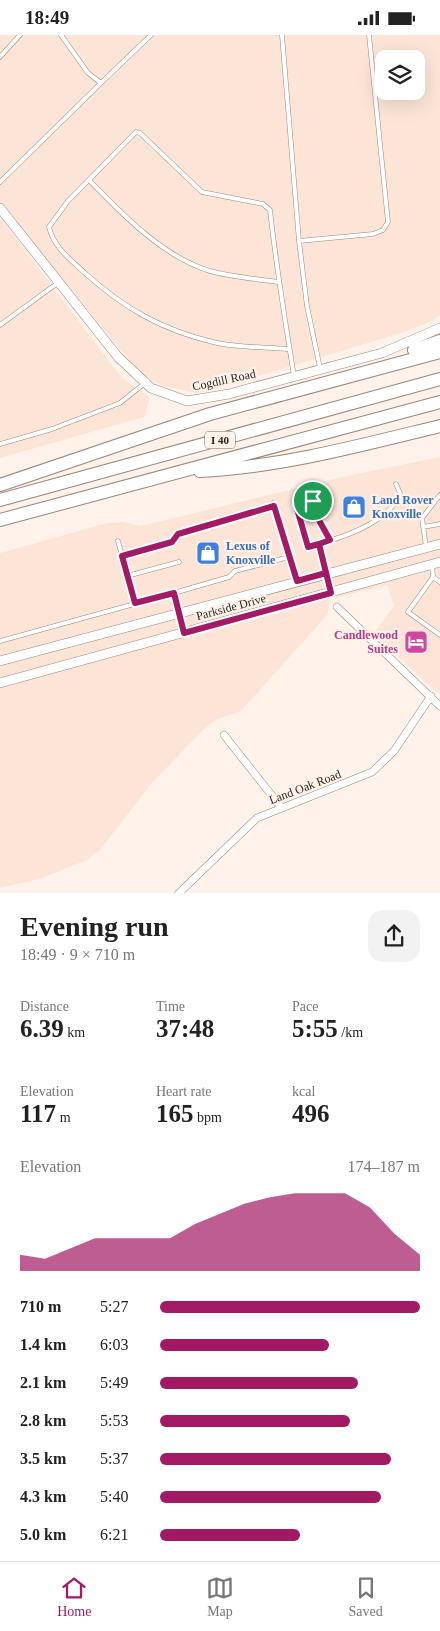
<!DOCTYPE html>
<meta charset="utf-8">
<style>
:root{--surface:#fff;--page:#f2f2f2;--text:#222;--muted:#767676;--line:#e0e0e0;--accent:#a31a64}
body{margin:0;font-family:"Times New Roman",serif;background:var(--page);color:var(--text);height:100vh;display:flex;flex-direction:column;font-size:19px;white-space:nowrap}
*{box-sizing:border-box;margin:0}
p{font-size:16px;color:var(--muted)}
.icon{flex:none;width:28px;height:28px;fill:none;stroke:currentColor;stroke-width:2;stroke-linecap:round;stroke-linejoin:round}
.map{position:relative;height:858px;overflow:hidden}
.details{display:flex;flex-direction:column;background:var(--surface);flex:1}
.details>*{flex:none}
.tools{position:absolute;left:375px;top:15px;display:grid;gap:10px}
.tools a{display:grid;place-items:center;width:50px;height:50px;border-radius:10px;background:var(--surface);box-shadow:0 5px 20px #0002;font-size:25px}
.pin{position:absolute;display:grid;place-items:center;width:42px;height:42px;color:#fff;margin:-21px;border:2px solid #fff;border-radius:50%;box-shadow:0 1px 5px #0007}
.round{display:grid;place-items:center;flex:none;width:52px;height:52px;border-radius:15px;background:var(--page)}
.overview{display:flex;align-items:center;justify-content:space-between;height:85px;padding:0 20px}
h1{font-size:28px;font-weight:700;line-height:38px}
.metrics{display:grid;grid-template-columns:repeat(3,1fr);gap:8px;height:85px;padding:5px 20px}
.metrics div{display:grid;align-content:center}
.metrics b{font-size:25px;font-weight:700}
.metrics small{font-size:14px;font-weight:400}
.metrics p{font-size:14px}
.chart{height:140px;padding:10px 20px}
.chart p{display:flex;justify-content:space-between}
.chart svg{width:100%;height:90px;margin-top:5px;fill:var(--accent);opacity:.7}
ul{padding:0 20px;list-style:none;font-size:16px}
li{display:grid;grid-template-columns:80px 60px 1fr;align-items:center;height:38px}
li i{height:12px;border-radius:6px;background:var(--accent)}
.status{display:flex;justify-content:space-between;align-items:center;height:35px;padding:0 25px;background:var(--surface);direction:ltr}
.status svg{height:14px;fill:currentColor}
.dock{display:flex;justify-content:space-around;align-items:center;height:70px;border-top:1px solid var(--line);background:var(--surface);font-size:14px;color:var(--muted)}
.dock a{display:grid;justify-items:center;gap:2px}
.dock .current{color:var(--accent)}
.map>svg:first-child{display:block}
.built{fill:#fce5d7;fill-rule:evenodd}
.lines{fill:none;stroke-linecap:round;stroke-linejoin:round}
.service-casing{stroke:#99867a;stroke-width:5}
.minor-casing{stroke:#99867a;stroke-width:8}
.tertiary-casing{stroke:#99867a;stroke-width:10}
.motorway-casing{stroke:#99867a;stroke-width:14}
.service{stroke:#fff;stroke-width:4}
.minor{stroke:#fff;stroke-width:7}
.tertiary{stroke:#fff;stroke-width:9}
.motorway{stroke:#fff;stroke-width:12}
.route-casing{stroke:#fff;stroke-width:10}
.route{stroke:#a31a64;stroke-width:6}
.labels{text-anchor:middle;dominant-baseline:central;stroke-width:4.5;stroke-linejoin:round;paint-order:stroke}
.shield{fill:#fff2ea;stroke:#6c625d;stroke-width:1}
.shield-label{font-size:11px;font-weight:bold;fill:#2d2420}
.street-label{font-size:12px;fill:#2d2420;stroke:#fff2ea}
.shop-label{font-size:12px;font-weight:bold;fill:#366cbe;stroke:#fff2ea;text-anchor:start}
.hotel-label{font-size:12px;font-weight:bold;fill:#b23c85;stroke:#fff2ea;text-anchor:end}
</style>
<div class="status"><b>18:49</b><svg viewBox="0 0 49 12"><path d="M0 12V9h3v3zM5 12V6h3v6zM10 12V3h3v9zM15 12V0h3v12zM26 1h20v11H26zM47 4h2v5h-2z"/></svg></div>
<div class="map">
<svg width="440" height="859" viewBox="0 0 440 859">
<rect width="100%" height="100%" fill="#fff2ea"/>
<path class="built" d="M0 0H440V280L432 286 404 297 215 354 197 358 166 352 148 344 133 330 0 167ZM384 24H416V56H384Z
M0 182 121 342 150 363 144 382 0 423Z
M440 422V660L373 599 394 571 387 550 330 564 328 579 241 676 215 685 202 696 151 749 100 815 87 825 39 844 0 853V518L107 488 123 487 141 491 342 442Z"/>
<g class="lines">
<g class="service-casing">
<path id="service" d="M282 0 299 206
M0 22 20 0
M101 48 151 0
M89 145C122 179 163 222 210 236 232 242 256 244 279 247
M0 147 101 48 88 38 61 0
M0 290 59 247
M289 314C265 312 237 313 213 307 162 295 124 273 86 239 70 224 54 213 49 192L68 166 136 97 140 98 202 157 263 169 270 175C276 230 285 286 294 341
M320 333 307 271 299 206 373 199 383 195 388 187 369 0
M0 409 52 394 120 368 145 348
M328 462 296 470 308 511C337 505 389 489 400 458L396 449
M313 466 317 480 330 505
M273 468 297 546
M423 492 440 489
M118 506 135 568
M319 509 331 558
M426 512 422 483 440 460
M122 521 172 507 178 499 274 471
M432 529 433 542 440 547
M127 541 179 527
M433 542 408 577 440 600
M174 558 229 542 235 536 289 522
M0 606 174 558 184 596"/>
</g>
<g class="minor-casing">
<path id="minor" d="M337 572 440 671
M224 700 281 772
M178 859 257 783 372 737 394 716 431 661"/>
</g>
<g class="tertiary-casing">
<path id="tertiary" d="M0 173 118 322 151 353 187 366 229 359 382 318 440 293
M0 626 440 509
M0 648 440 527"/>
</g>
<g class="motorway-casing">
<path id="motorway" d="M414 315 440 306
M200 436C281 432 362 410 440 391
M0 450 210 379 440 317
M0 465 440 344
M0 485 440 367"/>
</g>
<use href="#service" class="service"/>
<use href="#minor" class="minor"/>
<use href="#tertiary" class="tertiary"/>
<use href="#motorway" class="motorway"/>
</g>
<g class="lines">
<g class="route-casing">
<path id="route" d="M313 466 316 480 330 505 319 509 326 538 297 546 274 471 178 499 172 507 122 521 135 568 174 558 184 598 331 558 319 509 308 512 296 470 313 466"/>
</g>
<use href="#route" class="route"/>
</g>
<defs>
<g id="shop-square" transform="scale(1.25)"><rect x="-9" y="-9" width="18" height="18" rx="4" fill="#3f7fe0" stroke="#fff2ea"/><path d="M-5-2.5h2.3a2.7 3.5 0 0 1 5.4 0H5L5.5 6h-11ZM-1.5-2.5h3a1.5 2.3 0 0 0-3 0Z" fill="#fff"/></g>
<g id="hotel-square" transform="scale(1.25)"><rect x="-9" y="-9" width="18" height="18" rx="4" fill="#d1479c" stroke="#fff2ea"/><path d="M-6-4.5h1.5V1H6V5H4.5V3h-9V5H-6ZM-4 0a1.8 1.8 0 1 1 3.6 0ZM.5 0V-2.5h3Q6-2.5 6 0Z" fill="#fff"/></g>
</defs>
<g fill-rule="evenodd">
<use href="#shop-square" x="354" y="472"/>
<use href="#shop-square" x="208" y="518"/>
<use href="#hotel-square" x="416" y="607"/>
</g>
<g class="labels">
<rect class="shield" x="205" y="396.5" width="30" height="17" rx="4"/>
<g class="shield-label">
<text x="220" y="405">I 40</text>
</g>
<g class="street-label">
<text transform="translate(224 345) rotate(-12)">Cogdill Road</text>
<text transform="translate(231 572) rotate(-15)">Parkside Drive</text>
<text transform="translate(305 752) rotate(-21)">Land Oak Road</text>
</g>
<g class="shop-label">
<text x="372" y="465">Land Rover<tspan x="372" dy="14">Knoxville</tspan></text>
<text x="226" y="511">Lexus of<tspan x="226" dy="14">Knoxville</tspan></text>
</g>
<g class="hotel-label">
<text x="398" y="600">Candlewood<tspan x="398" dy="14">Suites</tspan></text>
</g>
</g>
</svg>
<div class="tools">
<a><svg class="icon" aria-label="layers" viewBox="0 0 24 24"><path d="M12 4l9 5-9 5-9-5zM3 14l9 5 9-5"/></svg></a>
</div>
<div class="pin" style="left:313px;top:466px;background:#1e9e55"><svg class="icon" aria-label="arrive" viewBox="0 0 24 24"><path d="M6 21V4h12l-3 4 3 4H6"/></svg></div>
</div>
<section class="details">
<div class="overview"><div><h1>Evening run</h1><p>18:49 · 9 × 710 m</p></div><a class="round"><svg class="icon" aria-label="share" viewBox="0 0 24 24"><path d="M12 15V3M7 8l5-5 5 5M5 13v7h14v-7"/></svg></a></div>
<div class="metrics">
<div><p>Distance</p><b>6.39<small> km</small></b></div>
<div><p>Time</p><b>37:48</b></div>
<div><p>Pace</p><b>5:55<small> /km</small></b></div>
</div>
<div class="metrics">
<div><p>Elevation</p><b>117<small> m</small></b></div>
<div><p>Heart rate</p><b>165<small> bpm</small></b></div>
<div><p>kcal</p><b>496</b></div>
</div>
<div class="chart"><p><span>Elevation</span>174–187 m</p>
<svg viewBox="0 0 160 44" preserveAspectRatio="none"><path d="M0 44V36L10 38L20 33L30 28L40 28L50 28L60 28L70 21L80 16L90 11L100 8L110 6L120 6L130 6L140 13L150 26L160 36V44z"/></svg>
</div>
<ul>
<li><b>710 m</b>5:27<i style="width:100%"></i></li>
<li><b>1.4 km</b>6:03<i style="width:65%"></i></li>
<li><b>2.1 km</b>5:49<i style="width:76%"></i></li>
<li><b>2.8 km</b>5:53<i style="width:73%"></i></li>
<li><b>3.5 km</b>5:37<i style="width:89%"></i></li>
<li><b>4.3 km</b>5:40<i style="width:85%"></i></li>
<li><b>5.0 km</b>6:21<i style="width:54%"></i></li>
</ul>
</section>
<nav class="dock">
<a class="current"><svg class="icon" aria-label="home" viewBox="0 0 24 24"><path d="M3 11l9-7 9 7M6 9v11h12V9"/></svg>Home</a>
<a><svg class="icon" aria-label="map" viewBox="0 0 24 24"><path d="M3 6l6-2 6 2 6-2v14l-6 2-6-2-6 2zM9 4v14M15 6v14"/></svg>Map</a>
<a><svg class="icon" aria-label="saved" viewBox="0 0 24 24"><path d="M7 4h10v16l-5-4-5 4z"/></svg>Saved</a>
</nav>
